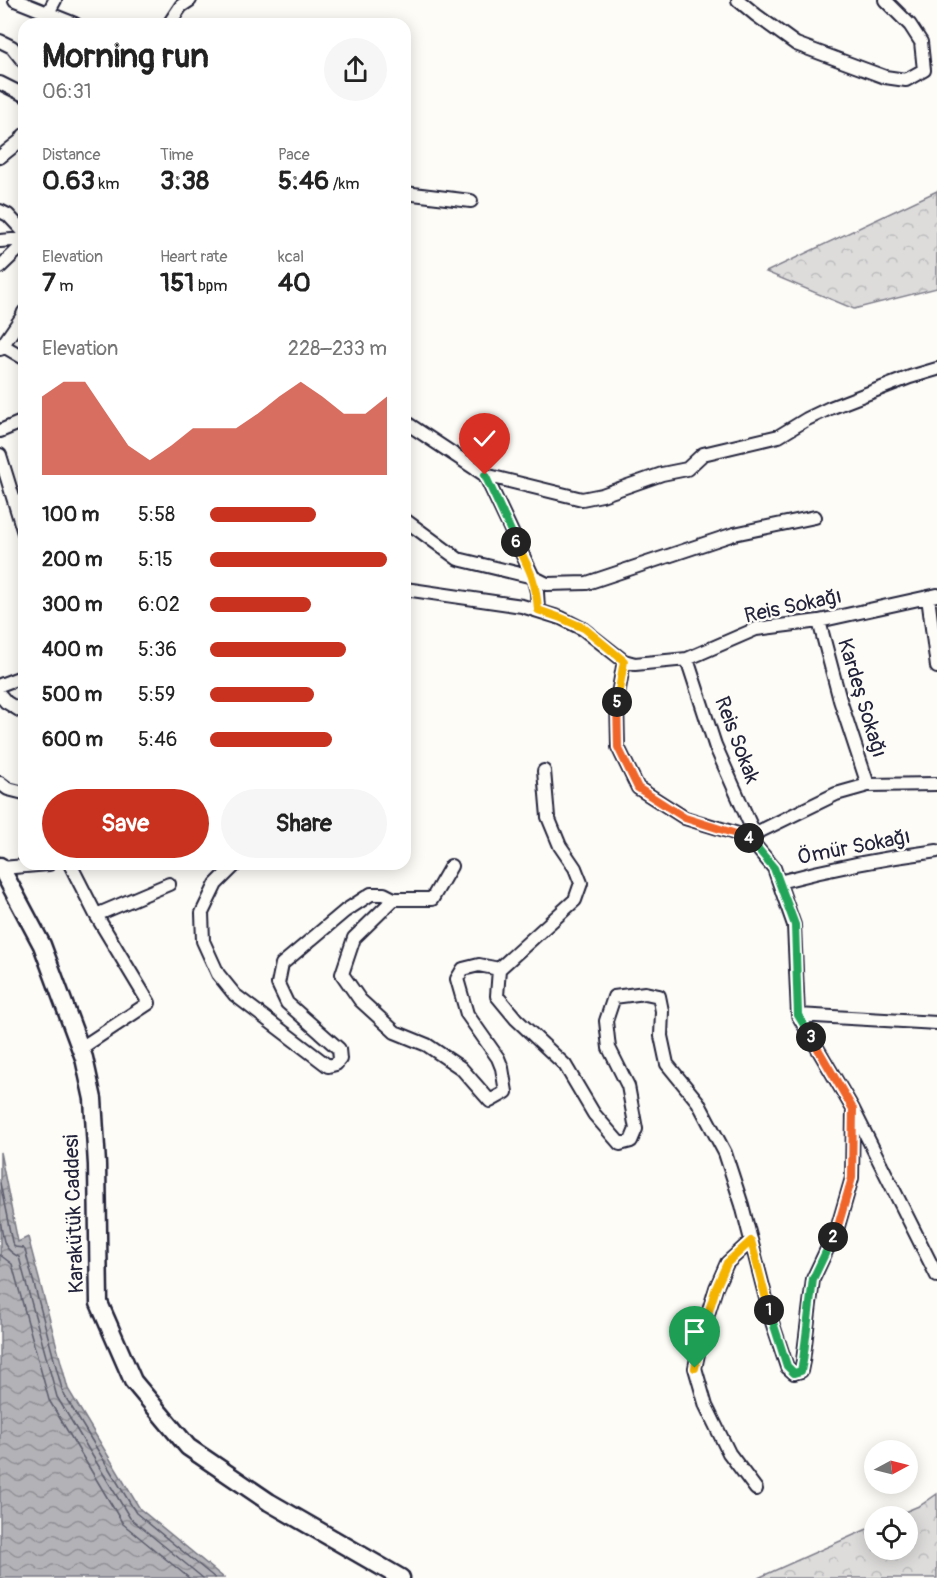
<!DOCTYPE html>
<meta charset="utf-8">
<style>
:root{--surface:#fff;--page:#f6f6f6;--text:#222;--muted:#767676;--accent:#c8321e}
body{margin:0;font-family:Pangolin,sans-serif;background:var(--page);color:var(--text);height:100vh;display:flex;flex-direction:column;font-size:22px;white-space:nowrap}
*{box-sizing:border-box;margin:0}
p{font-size:20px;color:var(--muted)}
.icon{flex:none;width:33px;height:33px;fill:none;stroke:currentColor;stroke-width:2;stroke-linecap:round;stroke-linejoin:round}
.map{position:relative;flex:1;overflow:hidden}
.drawer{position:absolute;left:18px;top:18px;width:393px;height:852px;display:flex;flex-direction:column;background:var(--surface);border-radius:18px;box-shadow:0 3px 15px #0003}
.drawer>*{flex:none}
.needle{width:39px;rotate:83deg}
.buttons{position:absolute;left:864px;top:1440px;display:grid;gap:12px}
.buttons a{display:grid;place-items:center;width:54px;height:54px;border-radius:50%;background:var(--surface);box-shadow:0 3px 15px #0003;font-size:30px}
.pin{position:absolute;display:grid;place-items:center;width:51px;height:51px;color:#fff;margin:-62px -26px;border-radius:50% 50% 50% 0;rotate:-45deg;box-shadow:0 0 6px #0007}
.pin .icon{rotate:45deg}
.km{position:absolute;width:30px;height:30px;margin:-15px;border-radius:50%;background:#222;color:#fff;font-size:16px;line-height:30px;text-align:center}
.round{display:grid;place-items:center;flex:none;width:63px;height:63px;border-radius:32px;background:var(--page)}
.headline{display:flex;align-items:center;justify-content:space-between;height:102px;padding:0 24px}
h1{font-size:33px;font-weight:800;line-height:45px}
.stats{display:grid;grid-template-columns:repeat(3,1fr);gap:9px;height:102px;padding:6px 24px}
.stats div{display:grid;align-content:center}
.stats b{font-size:26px;font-weight:800}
.stats small{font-size:16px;font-weight:400}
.stats p{font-size:16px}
.chart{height:168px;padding:12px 24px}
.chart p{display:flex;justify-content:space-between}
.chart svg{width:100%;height:108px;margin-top:6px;fill:var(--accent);opacity:.7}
.primary-button{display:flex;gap:12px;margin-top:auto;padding:12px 24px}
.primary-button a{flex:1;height:69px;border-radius:36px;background:var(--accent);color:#fff;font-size:24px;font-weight:800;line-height:69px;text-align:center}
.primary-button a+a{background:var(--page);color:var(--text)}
ul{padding:0 24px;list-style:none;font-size:20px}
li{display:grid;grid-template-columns:96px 72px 1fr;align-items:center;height:45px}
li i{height:15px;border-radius:8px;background:var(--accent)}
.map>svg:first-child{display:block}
.forest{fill:url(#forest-crowns);stroke:#807f8b;stroke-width:1.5}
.water{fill:url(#water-waves);stroke:#787885;stroke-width:1.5}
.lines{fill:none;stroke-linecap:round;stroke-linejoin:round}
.shore{stroke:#5c5c6d;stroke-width:1.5}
.minor-casing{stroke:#22223b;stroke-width:16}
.secondary-casing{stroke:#22223b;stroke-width:21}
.minor{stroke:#fdfcf7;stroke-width:12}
.secondary{stroke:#fdfcf7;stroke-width:16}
.split-1-casing{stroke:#fff;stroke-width:12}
.split-2-casing{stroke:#fff;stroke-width:12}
.split-3-casing{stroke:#fff;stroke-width:12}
.split-4-casing{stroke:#fff;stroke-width:12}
.split-5-casing{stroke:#fff;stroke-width:12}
.split-6-casing{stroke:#fff;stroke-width:12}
.split-7-casing{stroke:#fff;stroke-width:12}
.split-1{stroke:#f5b400;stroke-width:8}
.split-2{stroke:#22a559;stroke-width:8}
.split-3{stroke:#f0652b;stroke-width:8}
.split-4{stroke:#22a559;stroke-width:8}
.split-5{stroke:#f0652b;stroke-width:8}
.split-6{stroke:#f5b400;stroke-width:8}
.split-7{stroke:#22a559;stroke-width:8}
.labels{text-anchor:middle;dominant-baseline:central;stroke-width:5;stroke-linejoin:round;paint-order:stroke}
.street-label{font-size:21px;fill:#22223b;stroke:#fdfcf7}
</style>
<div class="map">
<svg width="937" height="1578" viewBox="0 0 937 1578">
<defs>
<pattern id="forest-crowns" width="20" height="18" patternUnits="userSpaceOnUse" patternTransform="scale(1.5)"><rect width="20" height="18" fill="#dddcdb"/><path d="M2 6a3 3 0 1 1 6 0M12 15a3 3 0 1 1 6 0" fill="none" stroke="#bdbcbd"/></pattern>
<pattern id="water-waves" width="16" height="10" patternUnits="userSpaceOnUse" patternTransform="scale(1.5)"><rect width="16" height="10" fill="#b2b2b7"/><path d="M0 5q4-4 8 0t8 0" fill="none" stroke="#909096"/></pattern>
</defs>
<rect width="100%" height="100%" fill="#fdfcf7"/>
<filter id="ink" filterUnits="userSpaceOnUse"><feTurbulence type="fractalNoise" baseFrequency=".0167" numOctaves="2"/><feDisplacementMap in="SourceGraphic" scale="12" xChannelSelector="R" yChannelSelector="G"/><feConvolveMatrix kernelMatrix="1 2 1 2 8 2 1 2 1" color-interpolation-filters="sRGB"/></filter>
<g filter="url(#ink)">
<path class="forest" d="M937 191V288L854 309 766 272Z
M937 1494V1578H758L874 1526V1550H908V1516H895L921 1505Z"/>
<path class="water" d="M0 1152 18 1242 28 1237 68 1389 140 1509 224 1578H0Z"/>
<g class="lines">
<path class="shore" d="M0 1183 12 1242 15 1247 23 1248 25 1250 63 1393 136 1513 215 1578
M0 1220C4 1239 1 1248 19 1257L57 1397 130 1518 203 1578
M0 1255 12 1264 49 1400 123 1524 189 1578"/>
<g class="minor-casing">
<path id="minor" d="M15 0 75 24
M738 0 756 15 796 44 885 77 906 80 924 70 921 42 910 25 885 0
M48 13 55 0
M169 24 181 6 190 0
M0 41 12 47 24 62
M0 83 24 95
M0 157 20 141 24 135
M405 193 471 201
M0 211 8 215 24 232
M0 241 24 239
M0 267 24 244
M2 345 24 358
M0 349 22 317 24 312
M405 422 485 475 582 499 602 495 662 474 687 469 703 454 779 436 807 419 830 408 910 377 937 369
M0 431 24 421
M0 455 24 533
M485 475 533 577 547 584 587 583 734 534 815 517
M405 520 458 559 533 577 537 592 538 610
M405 589 522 606 561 618 583 629 624 661 635 664 687 659 756 629 819 621 937 595
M928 597 937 667
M819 621 840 700 868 785
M687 659 715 745 754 833
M624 661 617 700 618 747 638 788 685 818 748 837 774 868 794 925 798 1015 853 1109 937 1276
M0 685 24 676
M0 695 6 702 24 713
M544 771 548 817 560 846 575 868 581 883 575 900 499 969 497 996 516 1019 565 1065 594 1114 620 1144 631 1141 636 1129 628 1086 609 1048 606 1021 614 997 645 993 659 996 662 1011 661 1036 667 1064 698 1102 725 1153 742 1205 772 1322 787 1367 794 1373 801 1371 803 1361 813 1279 838 1226 852 1178 853 1109
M0 783 8 789 24 793
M748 837 836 794 868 785 937 784
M70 864 96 915 149 1003 81 1048
M236 864 216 884 202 913 203 941 218 974 235 995 328 1066 336 1064 340 1059 339 1049 287 1003 278 984 282 964 345 911 371 894H384L394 899H432L451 866
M2 868 49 864
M779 882C831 868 883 858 937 851
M394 899 354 938 342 974 360 1000 395 1032 427 1045 461 1068 490 1101 506 1092 502 1068 498 1058 467 1014 457 979 463 969 479 965 499 969
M96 915 169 884
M798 1015 937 1023
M751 1241 727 1263 716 1288 703 1330 695 1368 706 1406 729 1453 756 1489"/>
</g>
<g class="secondary-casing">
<path id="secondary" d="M0 866 42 945 84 1058 93 1099 97 1165 99 1303 133 1381 188 1447 269 1502 401 1578"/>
</g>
<use href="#minor" class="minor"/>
<use href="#secondary" class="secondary"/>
</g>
</g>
<g class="lines" filter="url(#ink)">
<g class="split-1-casing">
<path id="split-1" d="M695 1368 703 1330 716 1288 727 1263 751 1241 769 1310"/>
</g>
<g class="split-2-casing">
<path id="split-2" d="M769 1310 787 1366 794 1373 801 1371 803 1361 813 1279 833 1237"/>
</g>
<g class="split-3-casing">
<path id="split-3" d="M811 1037 853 1109 852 1178 838 1226 833 1237"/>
</g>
<g class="split-4-casing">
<path id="split-4" d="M749 838 774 868 795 925 798 1015 811 1037"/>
</g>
<g class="split-5-casing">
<path id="split-5" d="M617 702 618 747 638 788 685 818 749 838"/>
</g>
<g class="split-6-casing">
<path id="split-6" d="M516 542C529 568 536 580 538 610L561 618 584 628 624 661 617 702"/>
</g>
<g class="split-7-casing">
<path id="split-7" d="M485 475 516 542"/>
</g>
<use href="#split-1" class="split-1"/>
<use href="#split-2" class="split-2"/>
<use href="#split-3" class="split-3"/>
<use href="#split-4" class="split-4"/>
<use href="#split-5" class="split-5"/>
<use href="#split-6" class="split-6"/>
<use href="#split-7" class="split-7"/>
</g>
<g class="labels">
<g class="street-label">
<text transform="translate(793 606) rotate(-12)">Reis Sokağı</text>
<text transform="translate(862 698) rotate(73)">Kardeş Sokağı</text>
<text transform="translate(737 740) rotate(69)">Reis Sokak</text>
<text transform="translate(854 847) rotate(-11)">Ömür Sokağı</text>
<text transform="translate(74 1214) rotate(-92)">Karakütük Caddesi</text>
</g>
</g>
</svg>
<div class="buttons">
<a><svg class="needle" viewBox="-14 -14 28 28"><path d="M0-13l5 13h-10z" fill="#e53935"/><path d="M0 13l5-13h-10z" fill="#767676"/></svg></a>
<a><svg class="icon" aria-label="locate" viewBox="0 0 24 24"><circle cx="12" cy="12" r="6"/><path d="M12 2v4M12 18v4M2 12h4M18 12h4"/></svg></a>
</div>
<div class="pin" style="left:695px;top:1368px;background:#1e9e55"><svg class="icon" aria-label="arrive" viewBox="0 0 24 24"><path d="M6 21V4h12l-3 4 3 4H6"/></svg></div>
<div class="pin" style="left:485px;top:475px;background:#d93025"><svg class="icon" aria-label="check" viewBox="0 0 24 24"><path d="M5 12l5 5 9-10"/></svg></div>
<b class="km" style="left:769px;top:1310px">1</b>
<b class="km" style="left:833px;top:1237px">2</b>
<b class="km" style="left:811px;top:1037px">3</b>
<b class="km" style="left:749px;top:838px">4</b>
<b class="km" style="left:617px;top:702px">5</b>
<b class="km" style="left:516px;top:542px">6</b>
<section class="drawer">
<div class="headline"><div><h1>Morning run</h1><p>06:31</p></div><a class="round"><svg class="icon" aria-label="share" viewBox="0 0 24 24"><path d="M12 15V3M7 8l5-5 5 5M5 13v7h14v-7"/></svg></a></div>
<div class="stats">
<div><p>Distance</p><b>0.63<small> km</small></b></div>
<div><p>Time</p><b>3:38</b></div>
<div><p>Pace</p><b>5:46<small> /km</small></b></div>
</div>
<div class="stats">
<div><p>Elevation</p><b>7<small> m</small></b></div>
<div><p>Heart rate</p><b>151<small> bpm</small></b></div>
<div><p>kcal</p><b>40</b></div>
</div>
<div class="chart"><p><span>Elevation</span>228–233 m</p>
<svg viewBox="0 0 160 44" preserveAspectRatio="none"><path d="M0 44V12L10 6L20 6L30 19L40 32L50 38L60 32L70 25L80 25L90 25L100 19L110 12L120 6L130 12L140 19L150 19L160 12V44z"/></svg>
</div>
<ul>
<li><b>100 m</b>5:58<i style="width:60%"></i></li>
<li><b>200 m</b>5:15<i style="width:100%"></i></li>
<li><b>300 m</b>6:02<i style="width:57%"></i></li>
<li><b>400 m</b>5:36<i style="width:77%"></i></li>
<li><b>500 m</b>5:59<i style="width:59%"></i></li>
<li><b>600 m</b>5:46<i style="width:69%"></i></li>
</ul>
<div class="primary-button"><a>Save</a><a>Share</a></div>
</section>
</div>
